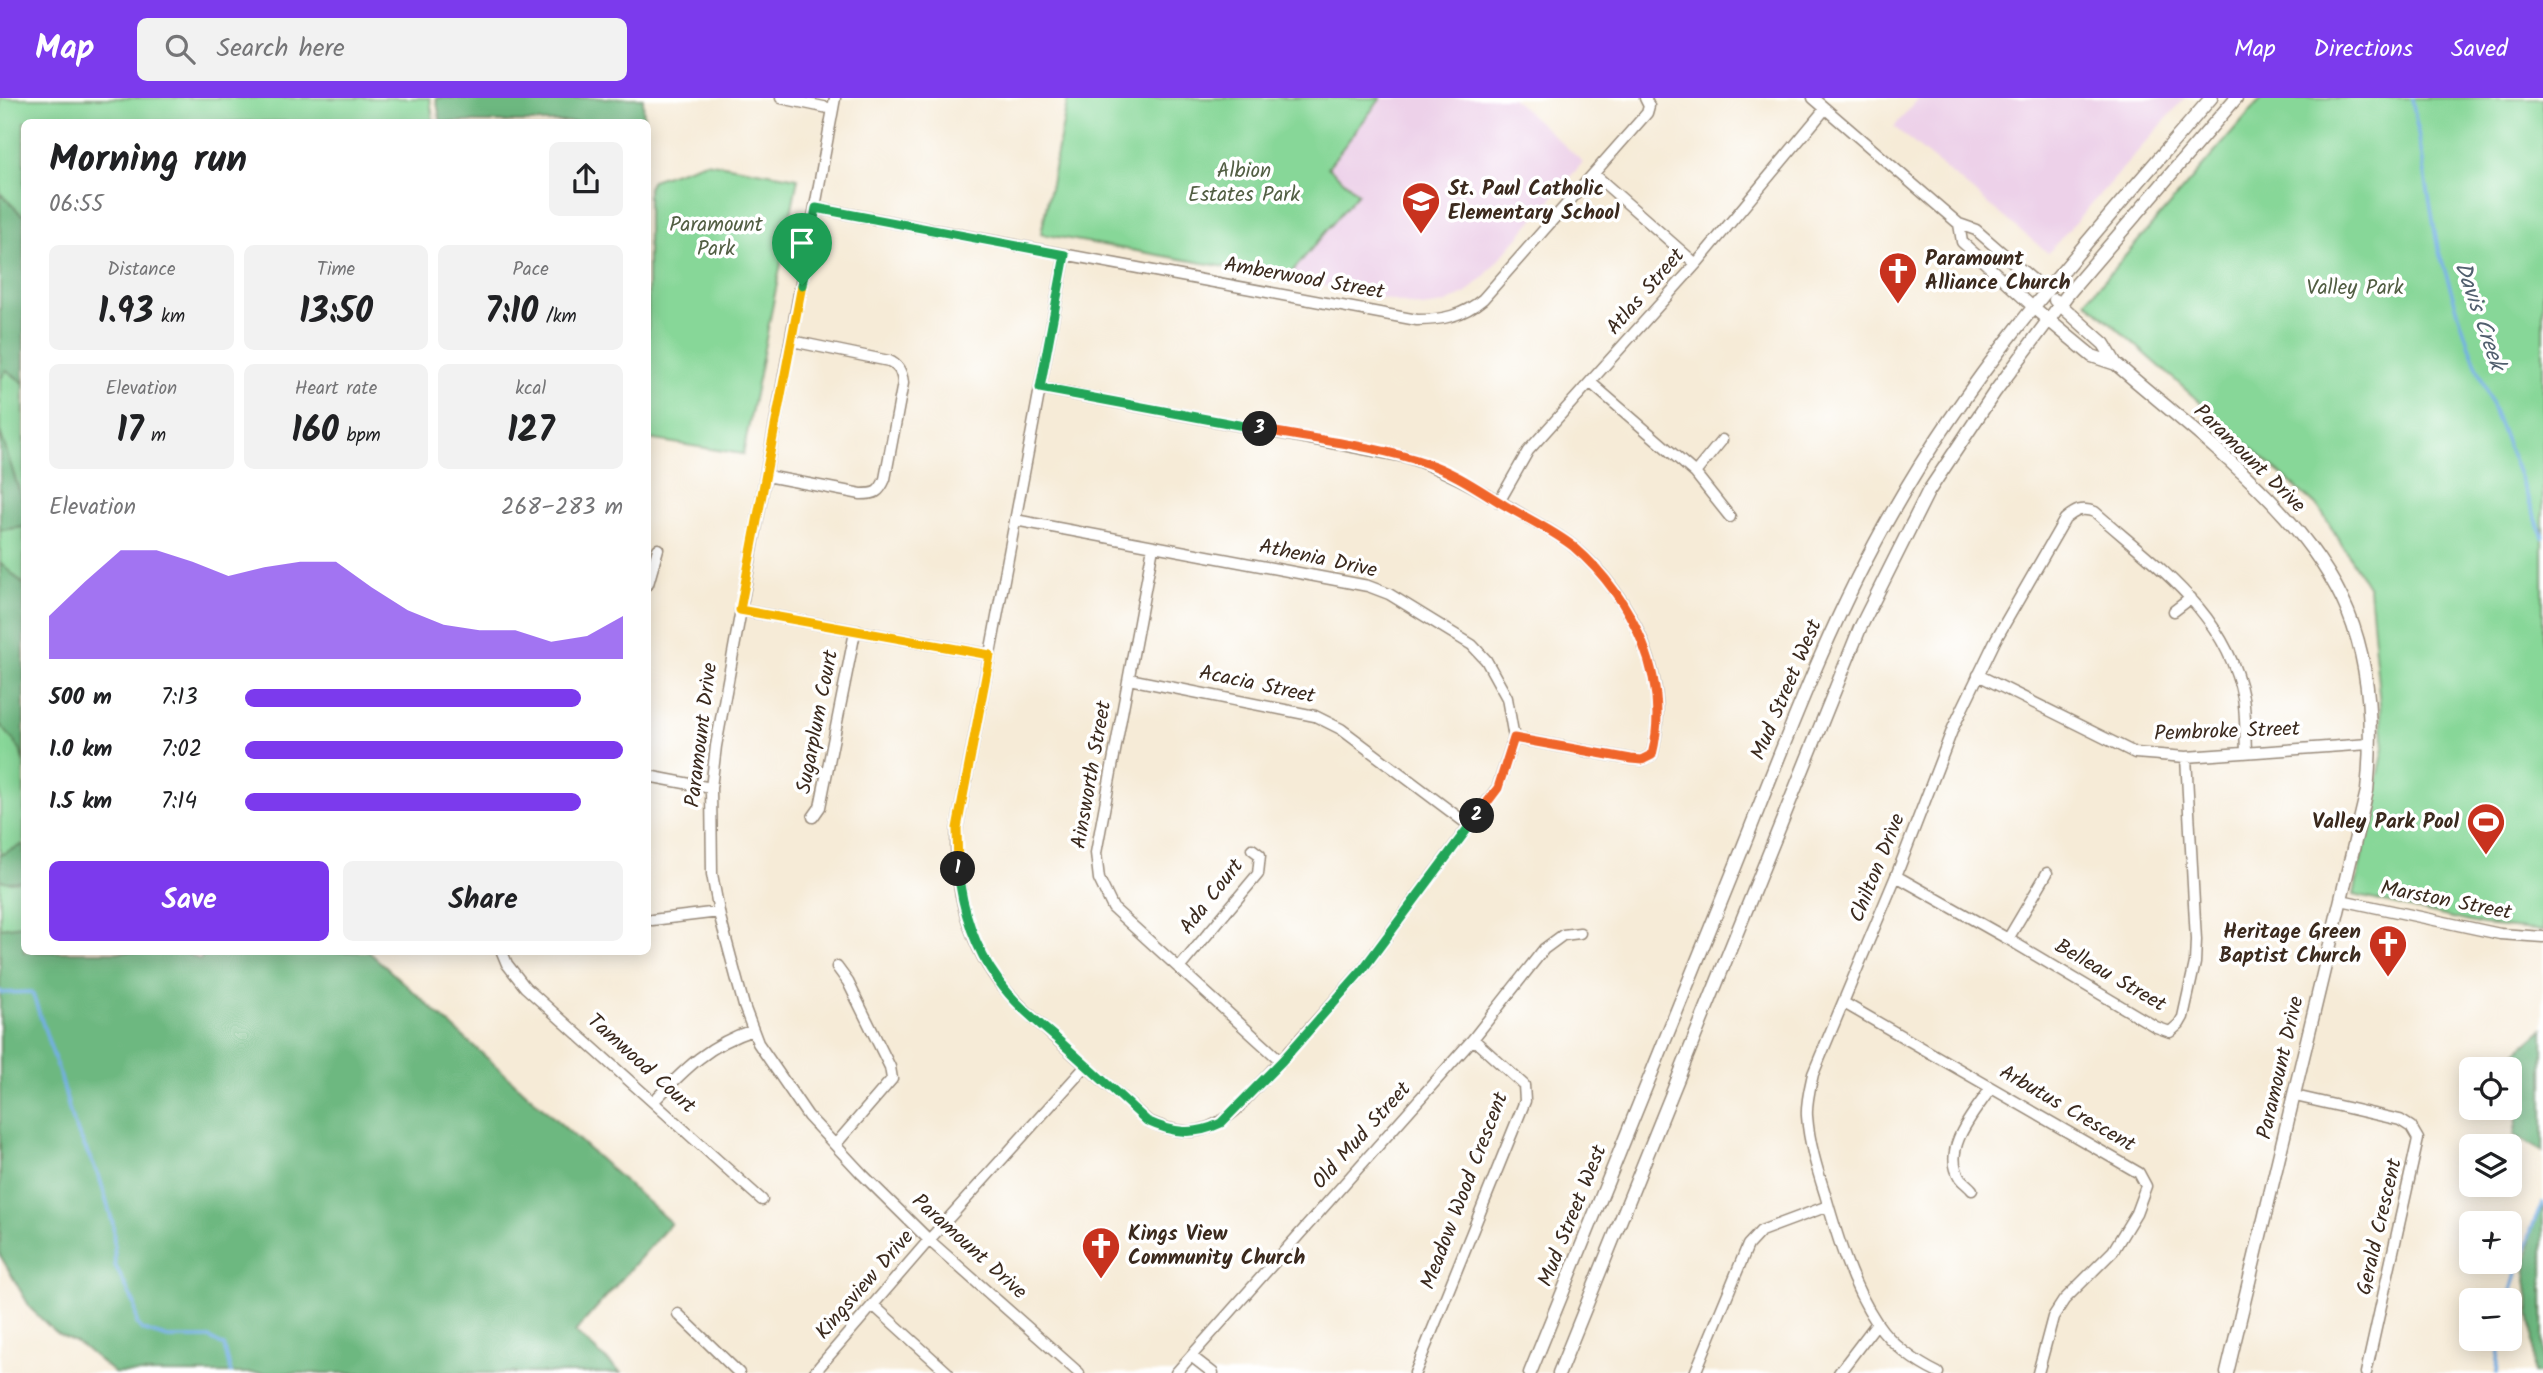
<!DOCTYPE html>
<meta charset="utf-8">
<style>
:root{--surface:#fff;--page:#f2f2f2;--text:#202124;--muted:#757577;--accent:#7c3aed}
body{margin:0;font-family:Kalam,sans-serif;background:var(--page);color:var(--text);height:100vh;display:flex;flex-direction:column;font-size:26px;white-space:nowrap}
*{box-sizing:border-box;margin:0}
p{font-size:23px;color:var(--muted)}
.icon{flex:none;width:38px;height:38px;fill:none;stroke:currentColor;stroke-width:2;stroke-linecap:round;stroke-linejoin:round}
.map{position:relative;flex:1;overflow:hidden}
.drawer{position:absolute;left:21px;top:21px;width:630px;height:836px;display:flex;flex-direction:column;background:var(--surface);border-radius:10px;box-shadow:0 4px 18px #0003}
.drawer>*{flex:none}
.fabs{position:absolute;left:2459px;top:959px;display:grid;gap:14px}
.fabs a{display:grid;place-items:center;width:63px;height:63px;border-radius:10px;background:var(--surface);box-shadow:0 4px 18px #0003;font-size:35px}
.pin{position:absolute;display:grid;place-items:center;width:60px;height:60px;color:#fff;margin:-72px -30px;border-radius:50% 50% 50% 0;rotate:-45deg;box-shadow:0 0 7px #0007}
.pin .icon{rotate:45deg}
.km{position:absolute;width:35px;height:35px;margin:-18px;border-radius:50%;background:#222;color:#fff;font-size:19px;line-height:35px;text-align:center}
.round{display:grid;place-items:center;flex:none;width:74px;height:74px;border-radius:10px;background:var(--page)}
.head{display:flex;align-items:center;justify-content:space-between;height:119px;padding:0 28px}
h1{font-size:38px;font-weight:800;line-height:52px}
.figures{display:grid;grid-template-columns:repeat(3,1fr);gap:10px;height:119px;padding:7px 28px}
.figures div{display:grid;align-content:center;border-radius:10px;background:var(--page);text-align:center}
.figures b{font-size:35px;font-weight:800}
.figures small{font-size:19px;font-weight:400}
.figures p{font-size:19px}
.chart{height:196px;padding:14px 28px}
.chart p{display:flex;justify-content:space-between}
.chart svg{width:100%;height:126px;margin-top:7px;fill:var(--accent);opacity:.7}
.action{display:flex;gap:14px;margin-top:auto;padding:14px 28px}
.action a{flex:1;height:80px;border-radius:10px;background:var(--accent);color:#fff;font-size:28px;font-weight:800;line-height:80px;text-align:center}
.action a+a{background:var(--page);color:var(--text)}
ul{padding:0 28px;list-style:none;font-size:23px}
li{display:grid;grid-template-columns:112px 84px 1fr;align-items:center;height:52px}
li i{height:18px;border-radius:9px;background:var(--accent)}
header{display:flex;align-items:center;gap:42px;box-sizing:border-box;height:98px;padding:0 35px;background:var(--accent);color:#fff}
header strong{font-size:33px}
nav{display:flex;gap:38px;margin-inline-start:auto;font-size:24px}
.search{width:490px;height:63px;background:var(--page);display:flex;align-items:center;gap:18px;box-sizing:border-box;padding:0 24px;border-radius:10px;color:var(--muted);font-size:26px}
.map>svg:first-child{display:block}
.built{fill:#edd1e9}
.green{fill:#87d798;stroke:#61805b;stroke-width:2}
.forest{fill:#6db880;stroke:#54714f;stroke-width:2}
.lines{fill:none;stroke-linecap:round;stroke-linejoin:round}
.stream{stroke:#73afe5;stroke-width:3.5}
.minor-casing{stroke:#988a7a;stroke-width:13}
.major-casing{stroke:#988a7a;stroke-width:15}
.minor{stroke:#fff;stroke-width:10}
.major{stroke:#fff;stroke-width:12}
.split-1-casing{stroke:#fff;stroke-width:14}
.split-2-casing{stroke:#fff;stroke-width:14}
.split-3-casing{stroke:#fff;stroke-width:14}
.split-4-casing{stroke:#fff;stroke-width:14}
.split-1{stroke:#f5b400;stroke-width:9}
.split-2{stroke:#22a559;stroke-width:9}
.split-3{stroke:#f0652b;stroke-width:9}
.split-4{stroke:#22a559;stroke-width:9}
.labels{text-anchor:middle;dominant-baseline:central;stroke-width:7;stroke-linejoin:round;paint-order:stroke}
.park-label{font-size:21px;fill:#525e43;stroke:#fff}
.poi-label{font-size:21px;font-weight:bold;fill:#3b2a1e;stroke:#fff;text-anchor:start}
.street-label{font-size:21px;fill:#3b2a1e;stroke:#fff}
.water-label{font-size:23px;font-style:italic;fill:#515f6e;stroke:#fff}
</style>
<header>
<strong>Map</strong>
<div class="search"><svg class="icon" aria-label="search" viewBox="0 0 24 24"><circle cx="10" cy="10" r="6"/><path d="M15 15l6 6"/></svg>Search here</div>
<nav><a>Map</a><a>Directions</a><a>Saved</a></nav>
</header>
<div class="map">
<svg width="2543" height="1275" viewBox="0 0 2543 1275">
<rect width="100%" height="100%" fill="#fff"/>
<filter id="ink" filterUnits="userSpaceOnUse"><feTurbulence type="fractalNoise" baseFrequency=".0143" numOctaves="2"/><feDisplacementMap in="SourceGraphic" scale="14" xChannelSelector="R" yChannelSelector="G"/><feConvolveMatrix kernelMatrix="1 2 1 2 8 2 1 2 1" color-interpolation-filters="sRGB"/></filter>
<filter id="wash" filterUnits="userSpaceOnUse"><feTurbulence type="fractalNoise" baseFrequency=".00686" numOctaves="4" result="noise"/><feDisplacementMap in="SourceGraphic" scale="28" xChannelSelector="R" yChannelSelector="G"/><feGaussianBlur stdDeviation="1.57" result="paint"/><feColorMatrix in="noise" values="0 0 0 0 0 0 0 0 0 0 0 0 0 0 0 0 0 1.4 0 .05"/><feComposite in="paint" operator="in"/></filter>
<g filter="url(#wash)">
<rect width="100%" height="100%" fill="#f6ebd7"/>
<path class="built" d="M1381 0H1512L1583 64 1482 181 1465 196 1444 206 1422 209 1287 180 1358 95 1327 69Z
M1919 0H2185L2048 155 1894 29Z"/>
<path class="green" d="M0 0H430L433 24H24V848L0 846Z
M1068 0H1381L1328 69 1358 95 1287 180 1041 136Z
M2262 0H2543V833L2483 827 2354 797 2384 650 2369 490 2319 410 2086 203Z
M706 64 798 80 743 356 648 341V90L652 82Z"/>
<path class="forest" d="M436 0H643L644 24H441Z
M0 95 24 119V285L6 272 0 282Z
M0 333 24 408V429L0 432Z
M0 464 24 487V666L20 651 0 626Z
M24 746V783L8 784 0 782V757Z
M24 827V854H184L200 862 204 854H369L671 1125 575 1234 621 1275H114L82 1248 55 1234 31 1211 0 1157V830Z
M2543 931V1054L2514 1037 2522 995 2510 987V971H2497Z
M2543 1106V1275H2534L2532 1227 2526 1181 2531 1132Z"/>
<g class="lines">
<path class="stream" d="M2412 0 2438 151 2469 248 2543 439
M0 893 1 895 32 894 61 980 72 1022 100 1081 113 1126 115 1167 135 1207 137 1226 142 1232 168 1240H209L224 1248 231 1275
M2508 1202 2535 1121 2543 1105
M2497 1275 2500 1241"/>
</g>
</g>
<g filter="url(#ink)">
<g class="lines">
<g class="minor-casing">
<path id="minor" d="M781 0 833 11
M835 0 716 648 711 690 712 776 720 819 731 860 744 908 758 945 808 1018 862 1076 929 1142 1079 1275
M1813 0 1959 126 1976 132 2047 194
M1594 76 1696 166
M816 110 1417 222C1442 222 1463 218 1483 201L1647 15 1649 8 1645 0
M1959 126 1962 144 2034 210
M1591 285 1695 375 1730 419
M1040 290 1406 359C1443 371 1477 390 1511 410 1531 423 1556 434 1574 449 1632 498 1672 581 1652 657L1642 662 1631 661 1514 640
M1695 375 1722 342
M767 378 861 396C875 396 879 395 885 381L903 285C902 275 899 267 889 263L792 243
M1499 404 1528 353 1696 166 1825 11
M1015 422 1368 488 1389 496 1472 547 1486 562 1507 600 1514 640 1498 689 1363 871 1236 1012C1205 1038 1183 1039 1148 1023 1117 995 1086 968 1055 940 1036 922 1014 904 998 883 966 840 953 783 957 730 993 539 1030 348 1065 157
M1153 449 1096 755 1099 781 1113 810 1281 963
M648 486 658 451
M740 512 990 557
M2174 513 2191 500
M1978 577 2135 655 2186 659 2369 646
M1129 581 1315 618 1341 631 1470 728
M648 678 711 690
M813 719 820 709 855 534
M1896 778 2008 841 2156 929 2170 934 2179 926 2183 919 2195 865 2196 842 2186 659
M2341 802 2500 836 2543 839
M652 822 719 814
M2008 841 2047 775
M502 854 507 866 525 889 762 1102
M1180 869 1258 776 1260 757 1252 751
M1844 905 2139 1075 2146 1088 2136 1115 2113 1153 2064 1202 2053 1219 2038 1275
M2295 998 2400 1022 2411 1029 2418 1041 2366 1275
M654 1003C685 971 709 946 753 932
M835 1047 892 981 890 969 848 884 837 869
M1972 1092C1969 1088 1963 1084 1960 1080 1941 1050 1975 1014 1991 990
M873 1207 948 1275
M678 1216 739 1275
M1191 1258 1213 1275
M814 1275 929 1142 1086 968
M1176 1275 1473 941 1544 851 1563 837 1580 835
M1415 1275 1525 1003 1524 987 1473 941
M1695 1275 1748 1147 1761 1133 1828 1108
M1839 1275 1877 1225
M1938 1275C1915 1264 1891 1246 1877 1225 1851 1186 1838 1141 1825 1096 1817 1071 1809 1045 1807 1018 1806 1004 1810 990 1813 976L1896 778 1953 630 1996 541 2065 421C2076 412 2082 409 2095 414 2156 468 2227 515 2243 600 2246 617 2245 636 2246 653"/>
</g>
<g class="major-casing">
<path id="major" d="M2055 202 2104 246 2116 266C2195 335 2307 414 2348 514 2371 570 2373 633 2367 693L2227 1275
M2034 210 2092 258 2116 266
M1530 1275C1597 1110 1665 945 1731 779 1781 655 1827 527 1894 411 1979 260 2099 131 2211 0
M1559 1275 1860 530 1928 394 1994 295 2068 196 2236 0"/>
</g>
<use href="#minor" class="minor"/>
<use href="#major" class="major"/>
</g>
</g>
<g class="lines" filter="url(#ink)">
<g class="split-1-casing">
<path id="split-1" d="M802 187 740 512 990 557 957 730 958 771"/>
</g>
<g class="split-2-casing">
<path id="split-2" d="M958 771C962 811 974 849 998 882 1013 904 1035 922 1055 939 1086 967 1117 995 1147 1023 1173 1035 1194 1038 1221 1025L1282 963 1363 871 1477 718"/>
</g>
<g class="split-3-casing">
<path id="split-3" d="M1260 331C1315 342 1373 347 1426 365 1454 374 1481 393 1506 408 1528 421 1554 433 1574 449 1632 499 1671 581 1652 657L1642 662 1631 661 1514 640 1498 690 1477 718"/>
</g>
<g class="split-4-casing">
<path id="split-4" d="M802 187 816 110 1065 157 1040 290 1260 331"/>
</g>
<use href="#split-1" class="split-1"/>
<use href="#split-2" class="split-2"/>
<use href="#split-3" class="split-3"/>
<use href="#split-4" class="split-4"/>
</g>
<defs>
<g id="school-pin" transform="scale(2.0125)"><path d="M0 17L-7.5 6A9.5 9.5 0 1 1 7.5 6Z" fill="#c8321e" stroke="#fff"/><path d="M0-5L7-2L0 1L-7-2ZM-4 1L0 2.5L4 1V4Q0 6-4 4Z" fill="#fff"/></g>
<g id="church-pin" transform="scale(2.0125)"><path d="M0 17L-7.5 6A9.5 9.5 0 1 1 7.5 6Z" fill="#c8321e" stroke="#fff"/><path d="M-1.2-6h2.4v3.5h3.3v2.4h-3.3V6h-2.4V-.1h-3.3v-2.4h3.3Z" fill="#fff"/></g>
<g id="stadium-pin" transform="scale(2.0125)"><path d="M0 17L-7.5 6A9.5 9.5 0 1 1 7.5 6Z" fill="#c8321e" stroke="#fff"/><path d="M0-5a6.5 5 0 1 0 0 10a6.5 5 0 1 0 0-10ZM-3.5-1.8h7v3.6h-7Z" fill="#fff"/></g>
</defs>
<g fill-rule="evenodd">
<use href="#school-pin" x="1421" y="103"/>
<use href="#church-pin" x="1898" y="173"/>
<use href="#stadium-pin" x="2486" y="724"/>
<use href="#church-pin" x="2388" y="846"/>
<use href="#church-pin" x="1101" y="1148"/>
</g>
<g class="labels">
<g class="park-label">
<text x="1244" y="73">Albion<tspan x="1244" dy="24">Estates Park</tspan></text>
<text x="716" y="127">Paramount<tspan x="716" dy="24">Park</tspan></text>
<text x="2355" y="190">Valley Park</text>
</g>
<g class="poi-label">
<text x="1448" y="91">St. Paul Catholic<tspan x="1448" dy="24">Elementary School</tspan></text>
<text x="1925" y="161">Paramount<tspan x="1925" dy="24">Alliance Church</tspan></text>
<text x="2459" y="724" text-anchor="end">Valley Park Pool</text>
<text x="2361" y="834" text-anchor="end">Heritage Green<tspan x="2361" dy="24">Baptist Church</tspan></text>
<text x="1128" y="1136">Kings View<tspan x="1128" dy="24">Community Church</tspan></text>
</g>
<g class="street-label">
<text transform="translate(1304 181) rotate(10)">Amberwood Street</text>
<text transform="translate(1646 194) rotate(-49)">Atlas Street</text>
<text transform="translate(2249 361) rotate(44)">Paramount Drive</text>
<text transform="translate(1318 461) rotate(12)">Athenia Drive</text>
<text transform="translate(1257 587) rotate(12)">Acacia Street</text>
<text transform="translate(1787 592) rotate(-67)">Mud Street West</text>
<text transform="translate(818 624) rotate(-79)">Sugarplum Court</text>
<text transform="translate(2227 634) rotate(-2)">Pembroke Street</text>
<text transform="translate(702 637) rotate(-83)">Paramount Drive</text>
<text transform="translate(1092 677) rotate(-80)">Ainsworth Street</text>
<text transform="translate(1878 770) rotate(-68)">Chilton Drive</text>
<text transform="translate(1212 799) rotate(-52)">Ada Court</text>
<text transform="translate(2446 803) rotate(11)">Marston Street</text>
<text transform="translate(2110 878) rotate(30)">Belleau Street</text>
<text transform="translate(641 966) rotate(42)">Tamwood Court</text>
<text transform="translate(2281 970) rotate(-77)">Paramount Drive</text>
<text transform="translate(2067 1011) rotate(30)">Arbutus Crescent</text>
<text transform="translate(1362 1038) rotate(-48)">Old Mud Street</text>
<text transform="translate(1465 1093) rotate(-69)">Meadow Wood Crescent</text>
<text transform="translate(1573 1118) rotate(-68)">Mud Street West</text>
<text transform="translate(2380 1129) rotate(-77)">Gerald Crescent</text>
<text transform="translate(969 1149) rotate(42)">Paramount Drive</text>
<text transform="translate(865 1187) rotate(-49)">Kingsview Drive</text>
</g>
<g class="water-label">
<text transform="translate(2479 218) rotate(71)">Davis Creek</text>
</g>
</g>
</svg>
<div class="fabs">
<a><svg class="icon" aria-label="locate" viewBox="0 0 24 24"><circle cx="12" cy="12" r="6"/><path d="M12 2v4M12 18v4M2 12h4M18 12h4"/></svg></a>
<a><svg class="icon" aria-label="layers" viewBox="0 0 24 24"><path d="M12 4l9 5-9 5-9-5zM3 14l9 5 9-5"/></svg></a>
<a>+</a>
<a>−</a>
</div>
<div class="pin" style="left:802px;top:187px;background:#1e9e55"><svg class="icon" aria-label="arrive" viewBox="0 0 24 24"><path d="M6 21V4h12l-3 4 3 4H6"/></svg></div>
<b class="km" style="left:958px;top:771px">1</b>
<b class="km" style="left:1477px;top:718px">2</b>
<b class="km" style="left:1260px;top:331px">3</b>
<section class="drawer">
<div class="head"><div><h1>Morning run</h1><p>06:55</p></div><a class="round"><svg class="icon" aria-label="share" viewBox="0 0 24 24"><path d="M12 15V3M7 8l5-5 5 5M5 13v7h14v-7"/></svg></a></div>
<div class="figures">
<div><p>Distance</p><b>1.93<small> km</small></b></div>
<div><p>Time</p><b>13:50</b></div>
<div><p>Pace</p><b>7:10<small> /km</small></b></div>
</div>
<div class="figures">
<div><p>Elevation</p><b>17<small> m</small></b></div>
<div><p>Heart rate</p><b>160<small> bpm</small></b></div>
<div><p>kcal</p><b>127</b></div>
</div>
<div class="chart"><p><span>Elevation</span>268–283 m</p>
<svg viewBox="0 0 160 44" preserveAspectRatio="none"><path d="M0 44V29L10 17L20 6L30 6L40 10L50 15L60 12L70 10L80 10L90 19L100 27L110 32L120 34L130 34L140 38L150 36L160 29V44z"/></svg>
</div>
<ul>
<li><b>500 m</b>7:13<i style="width:89%"></i></li>
<li><b>1.0 km</b>7:02<i style="width:100%"></i></li>
<li><b>1.5 km</b>7:14<i style="width:89%"></i></li>
</ul>
<div class="action"><a>Save</a><a>Share</a></div>
</section>
</div>
